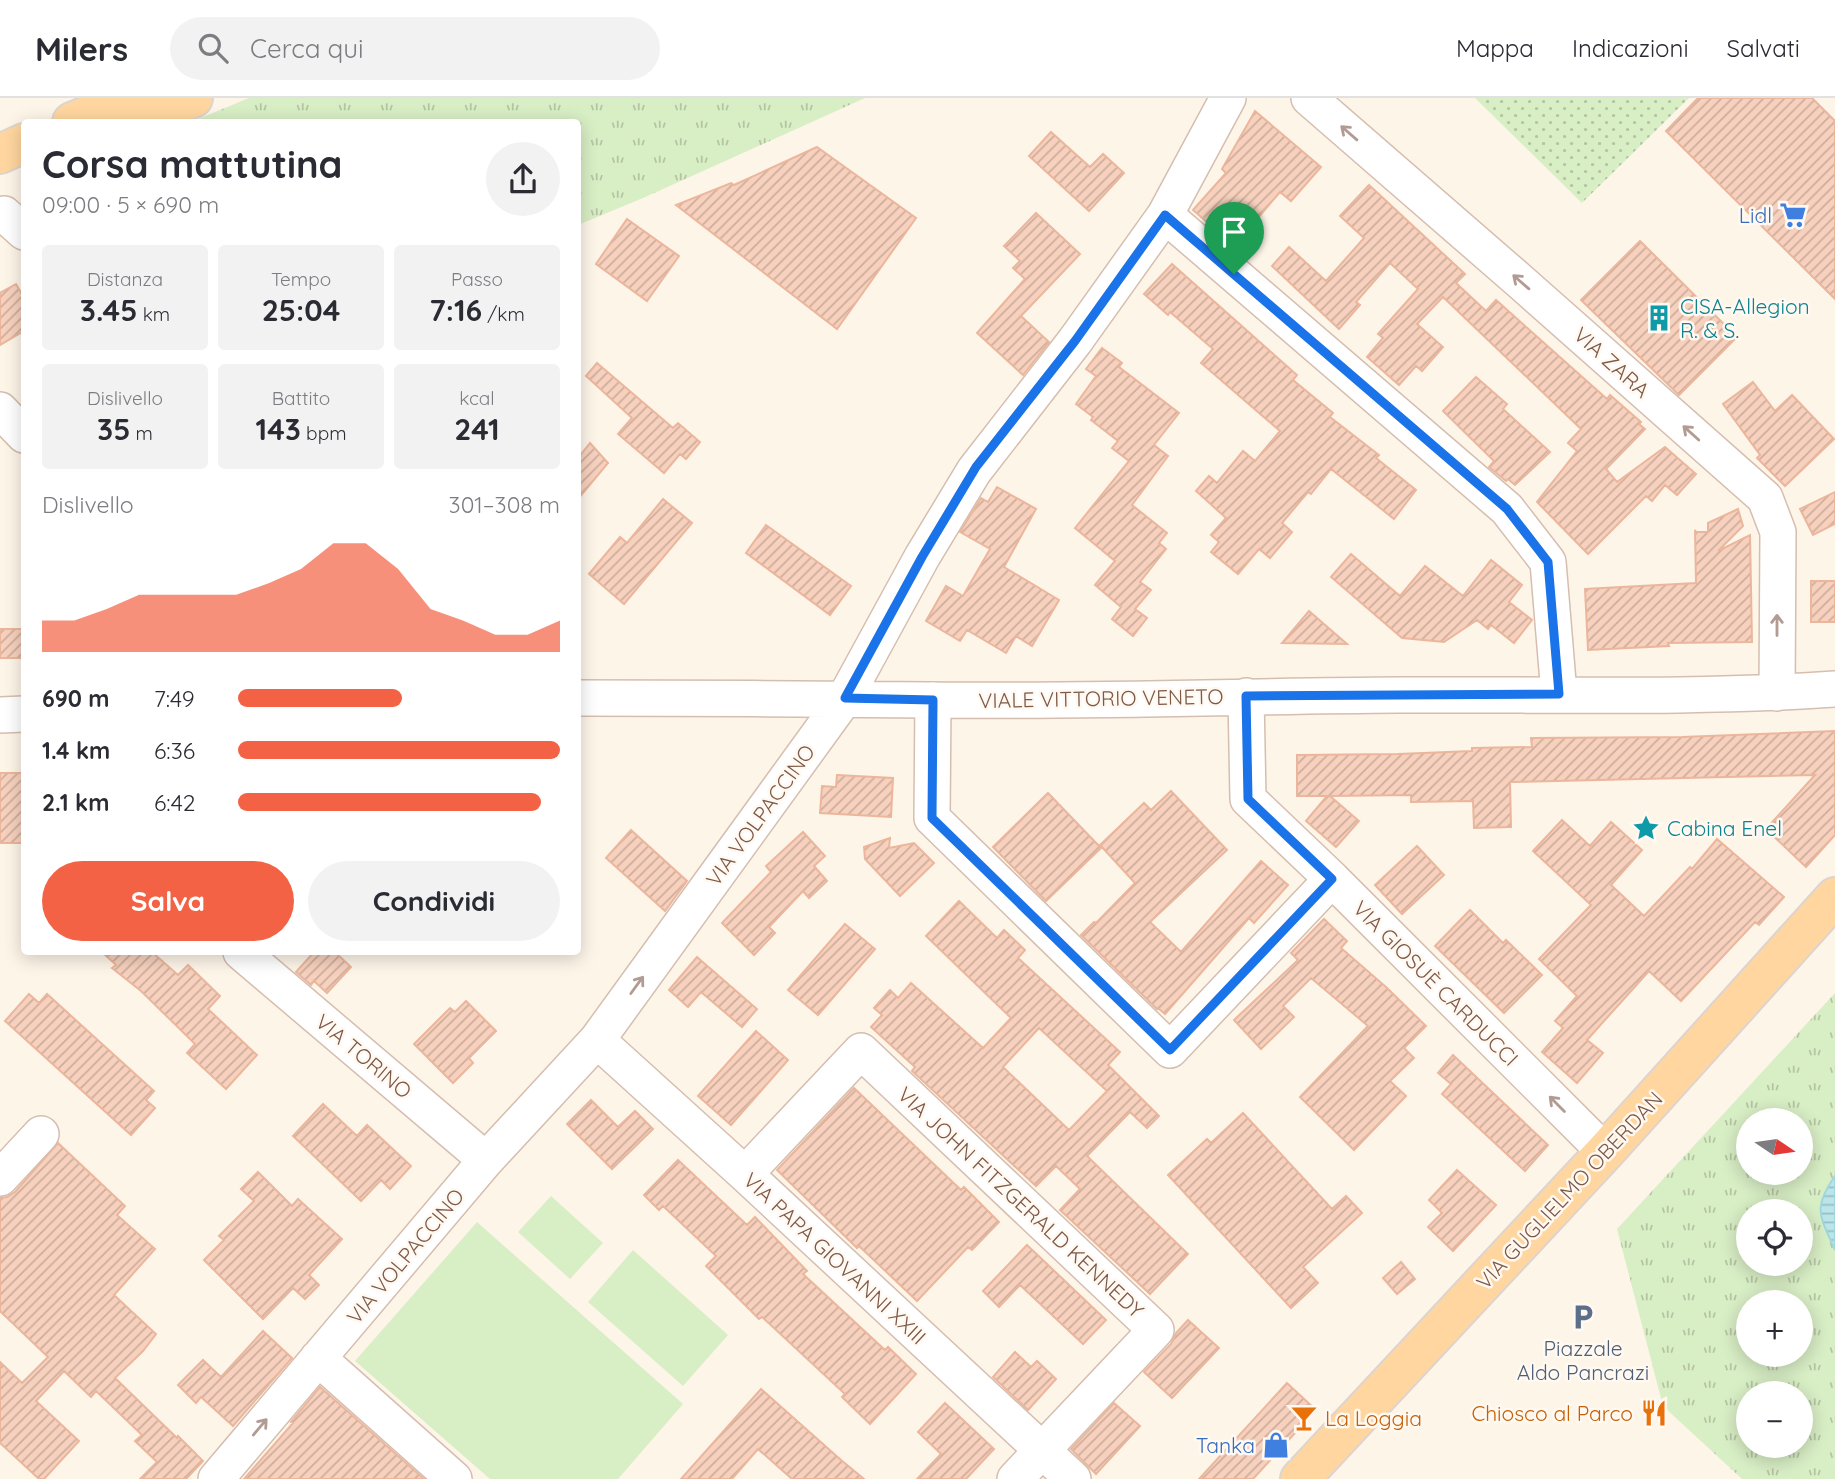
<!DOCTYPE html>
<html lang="it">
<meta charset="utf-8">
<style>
:root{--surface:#fff;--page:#f2f2f3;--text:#2b2b33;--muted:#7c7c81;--line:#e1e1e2;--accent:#f36244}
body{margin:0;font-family:Quicksand,sans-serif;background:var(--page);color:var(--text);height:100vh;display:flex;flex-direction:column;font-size:26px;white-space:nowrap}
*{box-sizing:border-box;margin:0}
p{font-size:23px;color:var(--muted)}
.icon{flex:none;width:38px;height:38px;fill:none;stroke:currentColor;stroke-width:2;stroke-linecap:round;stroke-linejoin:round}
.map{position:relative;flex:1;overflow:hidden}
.side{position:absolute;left:21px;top:21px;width:560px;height:836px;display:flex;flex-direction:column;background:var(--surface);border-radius:7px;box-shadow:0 4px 18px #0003}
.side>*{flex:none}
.needle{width:46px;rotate:103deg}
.tools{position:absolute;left:1736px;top:1010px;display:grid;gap:14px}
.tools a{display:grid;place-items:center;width:77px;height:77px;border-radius:50%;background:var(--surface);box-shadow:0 4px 18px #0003;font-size:35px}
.pin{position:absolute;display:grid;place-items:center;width:60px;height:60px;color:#fff;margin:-72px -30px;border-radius:50% 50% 50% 0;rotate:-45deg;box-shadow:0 0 7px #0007}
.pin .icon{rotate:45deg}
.round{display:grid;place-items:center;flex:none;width:74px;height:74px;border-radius:37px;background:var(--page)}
.summary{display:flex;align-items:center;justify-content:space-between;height:119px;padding:0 21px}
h1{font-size:38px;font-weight:700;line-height:52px}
.stats{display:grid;grid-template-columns:repeat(3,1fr);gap:10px;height:119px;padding:7px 21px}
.stats div{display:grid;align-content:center;border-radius:7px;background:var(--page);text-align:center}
.stats b{font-size:30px;font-weight:700}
.stats small{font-size:19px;font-weight:400}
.stats p{font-size:19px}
.chart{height:196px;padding:14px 21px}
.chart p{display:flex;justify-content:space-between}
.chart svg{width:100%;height:126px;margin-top:7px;fill:var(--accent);opacity:.7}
.action{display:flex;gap:14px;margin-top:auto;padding:14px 21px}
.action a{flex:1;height:80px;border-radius:42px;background:var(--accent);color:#fff;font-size:28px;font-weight:700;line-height:80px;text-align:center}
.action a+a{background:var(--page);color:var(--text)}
ul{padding:0 21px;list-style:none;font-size:23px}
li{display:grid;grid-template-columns:112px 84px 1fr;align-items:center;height:52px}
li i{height:18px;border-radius:9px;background:var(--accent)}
header{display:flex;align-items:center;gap:42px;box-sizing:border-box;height:98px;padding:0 35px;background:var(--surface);border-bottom:2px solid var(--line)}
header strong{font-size:33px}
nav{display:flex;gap:38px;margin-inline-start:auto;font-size:24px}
.search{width:490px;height:63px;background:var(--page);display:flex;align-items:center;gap:18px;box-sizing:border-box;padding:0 24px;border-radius:38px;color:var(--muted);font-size:26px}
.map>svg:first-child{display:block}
.grass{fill:url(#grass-dots)}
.park{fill:url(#park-tufts);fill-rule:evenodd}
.garden{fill:#d8eec5}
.water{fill:url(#water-rules);stroke:#a0d7de;stroke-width:2}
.building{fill:url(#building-hatch);stroke:#ebb69c;stroke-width:2;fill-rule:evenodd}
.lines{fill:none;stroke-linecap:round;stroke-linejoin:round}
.minor-casing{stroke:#d5beaf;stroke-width:38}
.major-casing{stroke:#ddd4d0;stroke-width:42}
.minor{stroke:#fff;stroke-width:35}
.major{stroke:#ffd69f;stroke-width:38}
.oneway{stroke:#b19b92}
.route-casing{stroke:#fff;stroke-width:14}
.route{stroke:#1a73e8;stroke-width:9}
.labels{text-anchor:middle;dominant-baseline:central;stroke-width:5;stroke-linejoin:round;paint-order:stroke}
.shop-label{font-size:21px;fill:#366cbe;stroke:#fff9f1;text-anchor:end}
.culture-label{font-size:21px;fill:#0d838f;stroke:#fff9f1;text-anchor:start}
.street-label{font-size:21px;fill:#7d5949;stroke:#fff9f1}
.service-label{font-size:21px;fill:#4e5e75;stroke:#fff9f1}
.food-label{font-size:21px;fill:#c56008;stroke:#fff9f1;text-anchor:end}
</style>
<header>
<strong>Milers</strong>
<div class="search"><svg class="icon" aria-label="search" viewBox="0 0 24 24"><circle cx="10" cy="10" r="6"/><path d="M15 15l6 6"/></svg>Cerca qui</div>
<nav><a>Mappa</a><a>Indicazioni</a><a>Salvati</a></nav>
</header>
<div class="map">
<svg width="1835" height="1381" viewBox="0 0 1835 1381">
<defs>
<pattern id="grass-dots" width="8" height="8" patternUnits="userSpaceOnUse" patternTransform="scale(1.75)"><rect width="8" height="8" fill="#d8eec5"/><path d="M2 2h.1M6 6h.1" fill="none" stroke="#b4c4a2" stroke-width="1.8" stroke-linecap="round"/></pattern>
<pattern id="park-tufts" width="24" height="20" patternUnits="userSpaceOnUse" patternTransform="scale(1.75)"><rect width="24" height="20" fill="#d8eec5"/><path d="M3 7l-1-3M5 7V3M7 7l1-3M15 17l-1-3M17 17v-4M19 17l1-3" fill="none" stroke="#b4c4a2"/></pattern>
<pattern id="water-rules" width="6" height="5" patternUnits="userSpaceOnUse" patternTransform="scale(1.75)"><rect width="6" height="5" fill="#bae6eb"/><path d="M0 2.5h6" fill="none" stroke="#9cbdc0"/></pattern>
<pattern id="building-hatch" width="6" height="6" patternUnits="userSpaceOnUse" patternTransform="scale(1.75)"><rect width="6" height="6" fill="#f7d1be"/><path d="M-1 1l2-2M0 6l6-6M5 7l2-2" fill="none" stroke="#cdad9c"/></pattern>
</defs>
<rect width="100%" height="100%" fill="#fef5e9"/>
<path class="grass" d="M1475 0H1689L1582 105Z"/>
<path class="park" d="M249 0H865L643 100 578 127V24H191Z
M1835 895V1381H1742L1663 1308 1617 1131ZM1748 1022H1801V1074H1748ZM1748 1113H1801V1166H1748ZM1748 1204H1801V1256H1748ZM1748 1295H1801V1348H1748Z"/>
<path class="garden" d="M551 1098 603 1145 570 1181 518 1134Z
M477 1124 683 1306 618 1381H490L355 1263Z
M633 1152 728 1237 683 1288 588 1204Z"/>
<path class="water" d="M1835 1078V1152C1820 1118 1812 1111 1835 1078Z"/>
<path class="building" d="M1698 0H1812L1835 23V201L1666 33Z
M1255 13 1321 69 1291 103 1280 94 1234 148 1193 112 1226 75 1222 71Z
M1051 34 1090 69 1103 56 1124 75 1089 113 1029 58Z
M817 49 916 120 837 231 676 107 731 85 734 87Z
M1369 87 1465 176 1456 185 1486 213 1496 202 1607 301 1610 297 1641 324 1639 326 1645 331 1606 371 1617 384 1665 349 1696 376 1677 397 1665 387 1652 403 1646 398 1588 456 1537 404 1577 353 1568 345 1581 331 1443 199 1417 226 1443 249 1422 273 1416 268 1399 287 1367 259 1383 240 1378 236 1418 191 1390 165 1356 204 1360 207 1339 231 1272 168 1289 149 1326 183 1364 140 1340 118Z
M1036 115 1080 156 1021 218 1049 244 1023 277 977 235 1025 181 1013 170 1020 163 1004 148Z
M627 121 679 158 647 203 596 166Z
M1640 143 1737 239 1679 297 1581 202Z
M1172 166 1297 277 1293 282 1333 315 1330 319 1379 357 1376 360 1416 392 1394 421 1331 371 1311 396 1308 394 1282 425 1292 434 1270 460 1259 451 1238 476 1211 454 1219 444 1211 437 1226 420 1196 393 1209 378 1217 385 1243 353 1255 363 1280 333 1201 265 1213 251 1170 214 1168 217 1144 196Z
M16 186 24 200V233L0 247V195Z
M1102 250 1122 265 1119 269 1179 315 1154 347 1168 358 1132 407 1167 435 1159 445 1166 451 1140 484 1151 492 1135 511 1147 520 1133 538 1112 521 1121 509 1095 487 1115 463 1075 430 1129 363 1112 350 1118 343 1091 322 1093 319 1076 306 1096 278 1086 271Z
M597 265 673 330 678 325 700 344 686 361 680 356 664 375 618 336 632 320 586 278Z
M1476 279 1507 306 1503 311 1550 354 1515 387 1508 381 1506 383 1489 369 1494 363 1443 313Z
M1753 284 1775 313 1792 297 1834 341 1785 388 1757 360 1760 357 1723 306Z
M590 345 608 365 578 401V360Z
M997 389 1036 411 1004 469 1059 502 1032 548 1016 538 1006 555 967 532 960 543 926 523 946 488 963 498 990 451 960 434 981 400 988 404Z
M1835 394V426L1813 437 1800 411Z
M663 401 692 425 624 506 589 476 620 439 627 445Z
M1738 411 1743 428 1718 453 1750 437 1752 544 1668 545 1669 548 1588 552 1585 491 1696 485 1695 432 1696 434H1708V425Z
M766 427 851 488 830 517 746 455Z
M1351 456 1400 498 1425 468 1463 498 1491 462 1522 487 1509 504 1532 522 1514 545 1491 527 1488 531 1477 522 1444 544 1402 540 1331 479Z
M1811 483H1835V524H1811Z
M1309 513 1347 546 1282 545Z
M0 531H24V560H0Z
M1835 633V737L1806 769 1766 731 1815 677 1510 684 1511 729 1474 730 1473 703 1411 704V697L1330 698 1359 723 1336 749 1306 723 1327 698H1297V657L1398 656 1472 653V650L1532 649 1531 640 1682 639Z
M0 675H24V745H0Z
M837 677 893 680 891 719 820 715 822 688 836 689Z
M1171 693 1227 752 1150 824 1181 854 1261 763 1288 787 1254 825 1249 820 1165 916 1158 910 1157 911 1081 837 1094 824 1096 825 1135 785 1100 747 1144 705 1151 712Z
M1048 695 1101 750 1046 803 993 749Z
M1562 722 1590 748 1611 724 1642 752 1611 787 1644 818 1690 769 1692 771 1717 741 1784 799 1759 827 1755 824 1681 903 1649 873 1587 942 1603 955 1577 985 1542 954 1563 930 1555 923 1577 898 1539 861 1591 807 1533 753Z
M631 732 687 783 665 813 606 760Z
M803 734 825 758 814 768 827 783 809 800 803 793 769 829 775 835 754 857 722 825 771 774 766 768Z
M890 740 889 750 914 745 934 765 900 798 865 761 864 749Z
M1417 748 1444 777 1402 816 1375 787Z
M959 803 997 840 1004 832 1025 852 1018 860 1120 954 1108 967 1159 1018 1147 1030 1130 1014 1087 1058 1188 1156 1150 1196 1060 1112 1080 1091 1056 1068 1036 1088 912 973 915 969 871 929 882 917 874 910 890 892 898 900 911 885 983 950 1011 920 926 838ZM1039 930 1107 993 1069 1032 1003 969Z
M1470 812 1503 845 1506 842 1542 877 1504 915 1435 848Z
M1324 821 1347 843 1341 850 1386 889 1426 928 1404 950 1414 960 1390 983 1406 998 1354 1052 1300 999 1368 928 1311 880 1283 908 1294 919 1261 951 1234 922 1298 862 1291 855Z
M845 826 875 851 818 917 788 892Z
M102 854H152L178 877 188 867 220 898 208 911 257 957 226 991 187 955 195 946 141 893 112 870 116 867Z
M314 854H335L351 869 327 895 314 883 311 887 296 874Z
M697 859 757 911 742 929 701 894 688 909 669 892Z
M29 896 39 905 47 896 154 993 146 1002 155 1010 131 1037 5 923Z
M466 903 496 933 469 960 473 965 453 985 414 946 450 910 455 914Z
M756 933 788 962 731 1027 698 998Z
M1453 957 1548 1047 1525 1073 1442 996 1451 986 1438 975Z
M854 990 961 1092 964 1089 999 1124 972 1152 968 1149 917 1203 859 1148 857 1150 777 1072Z
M591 1002 618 1029 635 1013 653 1031 612 1071 567 1026Z
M323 1006 357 1038 367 1027 411 1068 390 1091 381 1082 361 1103 293 1038Z
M1243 1015 1332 1111 1346 1098 1362 1115 1303 1169 1318 1185 1291 1210 1168 1077 1207 1041 1211 1045Z
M58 1045 125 1108 117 1117 155 1151 114 1197 156 1236 143 1253 115 1280 177 1340 178 1338 203 1363 186 1381H140L157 1364 135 1343 142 1337 96 1293 91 1299 64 1273 36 1303 79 1343 44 1381H39L0 1345V1264L22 1285 48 1259 0 1213V1100L7 1099 15 1094Z
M678 1062 747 1127 755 1119 807 1173 803 1176 885 1252 888 1249 916 1276 870 1326 842 1299 845 1296 762 1219 759 1221 706 1168 716 1158 663 1108 659 1112 644 1097Z
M1457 1072 1496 1107 1453 1153 1428 1129 1442 1115 1429 1102Z
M258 1074 292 1108 298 1101 342 1141 309 1177 319 1187 305 1201 293 1190 263 1221 204 1162 224 1142 219 1138 254 1103 241 1091Z
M1027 1147 1106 1222 1083 1246 1020 1187 999 1209 983 1193Z
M1401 1164 1415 1181 1397 1196 1383 1180Z
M1188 1222 1219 1250 1172 1300 1144 1274 1171 1246 1176 1235Z
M263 1233 292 1260 233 1328 201 1299 196 1305 178 1287 203 1262 221 1279Z
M1015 1254 1031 1269 1037 1263 1056 1281 1028 1312 993 1279Z
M1287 1285 1316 1312 1253 1381H1199Z
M320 1289 424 1381H244L293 1325 291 1324Z
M761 1291 841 1362 864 1381H792L758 1351 732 1381H681Z
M945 1305 994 1351 966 1381H917L941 1356 918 1334Z
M1114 1305 1140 1328 1096 1376 1071 1351Z"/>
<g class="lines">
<g class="minor-casing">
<path id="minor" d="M1309 0 1522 185 1765 400 1778 434 1777 595
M4 116 24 134
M1165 117 1507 411 1548 464 1559 596
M0 312 24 337
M1246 598 1248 701 1332 781 1605 1054
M578 600C696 600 813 601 931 602 1087 604 1243 598 1399 597 1544 596 1690 601 1835 591
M933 602 932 720 1170 952 1332 781
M0 617 24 616
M241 854 486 1062
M597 942 745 1076 1073 1381
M745 1076 861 953 1156 1232 1015 1381
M0 1080 41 1036
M318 1260 454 1381
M216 1381 486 1062 597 942 845 600 922 459 974 373 1075 243 1165 117 1228 0"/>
</g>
<g class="major-casing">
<path id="major" d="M72 24 130 0
M134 24 193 0
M0 56 24 45
M1300 1381 1605 1054 1835 799"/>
</g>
<use href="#minor" class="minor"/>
<use href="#major" class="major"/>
</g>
<defs><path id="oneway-shaft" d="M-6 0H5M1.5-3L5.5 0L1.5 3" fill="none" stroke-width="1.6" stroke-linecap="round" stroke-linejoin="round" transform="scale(1.75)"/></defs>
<g class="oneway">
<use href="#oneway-shaft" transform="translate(1349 35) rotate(-139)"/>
<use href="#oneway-shaft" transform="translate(1521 184) rotate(-139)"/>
<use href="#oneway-shaft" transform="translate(1691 335) rotate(-138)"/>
<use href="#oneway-shaft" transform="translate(1777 527) rotate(-90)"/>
<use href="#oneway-shaft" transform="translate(637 887) rotate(-54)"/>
<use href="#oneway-shaft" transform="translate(1557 1006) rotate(-135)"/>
<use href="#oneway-shaft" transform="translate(260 1329) rotate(-50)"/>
</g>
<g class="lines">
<g class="route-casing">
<path id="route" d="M1165 117 1507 411 1548 464 1559 596 1246 598 1248 701 1332 781 1170 952 932 720 933 602 845 600 922 459 976 369 1075 243Z"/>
</g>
<use href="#route" class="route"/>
</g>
<defs>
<g id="supermarket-bare" transform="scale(2.1)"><path d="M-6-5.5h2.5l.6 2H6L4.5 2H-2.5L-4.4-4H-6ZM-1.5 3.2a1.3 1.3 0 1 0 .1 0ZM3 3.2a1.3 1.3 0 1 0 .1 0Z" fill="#3f7fe0" stroke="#fff9f1" stroke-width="2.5" paint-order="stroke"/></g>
<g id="building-bare" transform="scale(2.1)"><path d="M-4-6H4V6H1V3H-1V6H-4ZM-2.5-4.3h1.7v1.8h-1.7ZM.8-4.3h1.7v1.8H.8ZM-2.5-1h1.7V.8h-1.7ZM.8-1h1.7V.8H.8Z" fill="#0f9aa8" stroke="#fff9f1" stroke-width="2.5" paint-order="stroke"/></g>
<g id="sight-bare" transform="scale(2.1)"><path d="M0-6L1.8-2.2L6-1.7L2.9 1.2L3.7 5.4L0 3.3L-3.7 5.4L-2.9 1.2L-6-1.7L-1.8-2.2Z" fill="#0f9aa8" stroke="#fff9f1" stroke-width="2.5" paint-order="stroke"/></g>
<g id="parking-bare" transform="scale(2.1)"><path d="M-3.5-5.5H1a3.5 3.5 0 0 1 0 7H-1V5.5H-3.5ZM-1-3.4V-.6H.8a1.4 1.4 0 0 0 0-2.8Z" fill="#5c6f8a" stroke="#fff9f1" stroke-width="2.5" paint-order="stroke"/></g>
<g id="restaurant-bare" transform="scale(2.1)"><path d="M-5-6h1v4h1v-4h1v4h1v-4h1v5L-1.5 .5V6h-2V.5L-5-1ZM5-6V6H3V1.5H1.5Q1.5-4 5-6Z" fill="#e8710a" stroke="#fff9f1" stroke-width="2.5" paint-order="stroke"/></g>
<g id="bar-bare" transform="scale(2.1)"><path d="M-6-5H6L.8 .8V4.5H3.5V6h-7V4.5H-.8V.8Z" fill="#e8710a" stroke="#fff9f1" stroke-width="2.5" paint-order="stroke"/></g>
<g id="shop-bare" transform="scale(2.1)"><path d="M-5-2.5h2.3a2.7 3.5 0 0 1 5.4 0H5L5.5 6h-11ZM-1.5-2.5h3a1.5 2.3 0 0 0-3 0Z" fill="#3f7fe0" stroke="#fff9f1" stroke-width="2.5" paint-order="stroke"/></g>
</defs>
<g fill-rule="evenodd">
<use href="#supermarket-bare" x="1793" y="117"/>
<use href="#building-bare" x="1659" y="220"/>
<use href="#sight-bare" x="1646" y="730"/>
<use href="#parking-bare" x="1583" y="1219"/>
<use href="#restaurant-bare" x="1654" y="1315"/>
<use href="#bar-bare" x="1304" y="1320"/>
<use href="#shop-bare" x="1276" y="1347"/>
</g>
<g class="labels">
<g class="shop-label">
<text x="1772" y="117">Lidl</text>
<text x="1255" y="1347">Tanka</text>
</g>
<g class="culture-label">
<text x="1680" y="208">CISA-Allegion<tspan x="1680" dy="24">R. &amp; S.</tspan></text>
<text x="1667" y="730">Cabina Enel</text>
</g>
<g class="street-label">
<text transform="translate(1612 264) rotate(42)">VIA ZARA</text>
<text transform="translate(1101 600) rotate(-1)">VIALE VITTORIO VENETO</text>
<text transform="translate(760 717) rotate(-54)">VIA VOLPACCINO</text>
<text transform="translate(1436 885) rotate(45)">VIA GIOSUÈ CARDUCCI</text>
<text transform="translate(364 958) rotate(40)">VIA TORINO</text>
<text transform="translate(1569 1092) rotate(-47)">VIA GUGLIELMO OBERDAN</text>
<text transform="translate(1021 1104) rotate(43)">VIA JOHN FITZGERALD KENNEDY</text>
<text transform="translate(405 1158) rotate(-50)">VIA VOLPACCINO</text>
<text transform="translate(835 1160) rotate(43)">VIA PAPA GIOVANNI XXIII</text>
</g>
<g class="service-label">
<text x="1583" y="1250">Piazzale<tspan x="1583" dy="24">Aldo Pancrazi</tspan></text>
</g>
<g class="food-label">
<text x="1633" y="1315">Chiosco al Parco</text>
<text x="1325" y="1320" text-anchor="start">La Loggia</text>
</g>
</g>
</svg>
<div class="tools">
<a><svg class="needle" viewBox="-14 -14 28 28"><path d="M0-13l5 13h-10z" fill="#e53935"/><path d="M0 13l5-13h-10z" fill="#7c7c81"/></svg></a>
<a><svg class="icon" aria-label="locate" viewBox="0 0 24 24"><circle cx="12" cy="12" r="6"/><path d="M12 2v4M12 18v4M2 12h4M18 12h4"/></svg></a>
<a>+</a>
<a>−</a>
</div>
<div class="pin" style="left:1234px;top:176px;background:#1e9e55"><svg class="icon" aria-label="arrive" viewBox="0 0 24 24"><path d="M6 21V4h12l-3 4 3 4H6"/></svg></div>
<section class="side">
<div class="summary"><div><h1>Corsa mattutina</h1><p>09:00 · 5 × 690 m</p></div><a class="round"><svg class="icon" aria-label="share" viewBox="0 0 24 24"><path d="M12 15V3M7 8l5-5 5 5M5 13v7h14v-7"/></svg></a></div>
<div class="stats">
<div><p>Distanza</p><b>3.45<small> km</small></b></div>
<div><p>Tempo</p><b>25:04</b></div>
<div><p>Passo</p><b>7:16<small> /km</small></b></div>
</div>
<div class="stats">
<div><p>Dislivello</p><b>35<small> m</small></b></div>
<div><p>Battito</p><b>143<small> bpm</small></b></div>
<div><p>kcal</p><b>241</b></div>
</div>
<div class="chart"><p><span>Dislivello</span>301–308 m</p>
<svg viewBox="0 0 160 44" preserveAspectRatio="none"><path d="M0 44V33L10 33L20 29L30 24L40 24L50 24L60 24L70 20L80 15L90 6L100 6L110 15L120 29L130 33L140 38L150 38L160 33V44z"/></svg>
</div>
<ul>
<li><b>690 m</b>7:49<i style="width:51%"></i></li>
<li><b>1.4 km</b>6:36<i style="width:100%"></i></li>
<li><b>2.1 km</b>6:42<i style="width:94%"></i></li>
</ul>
<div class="action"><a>Salva</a><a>Condividi</a></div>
</section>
</div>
